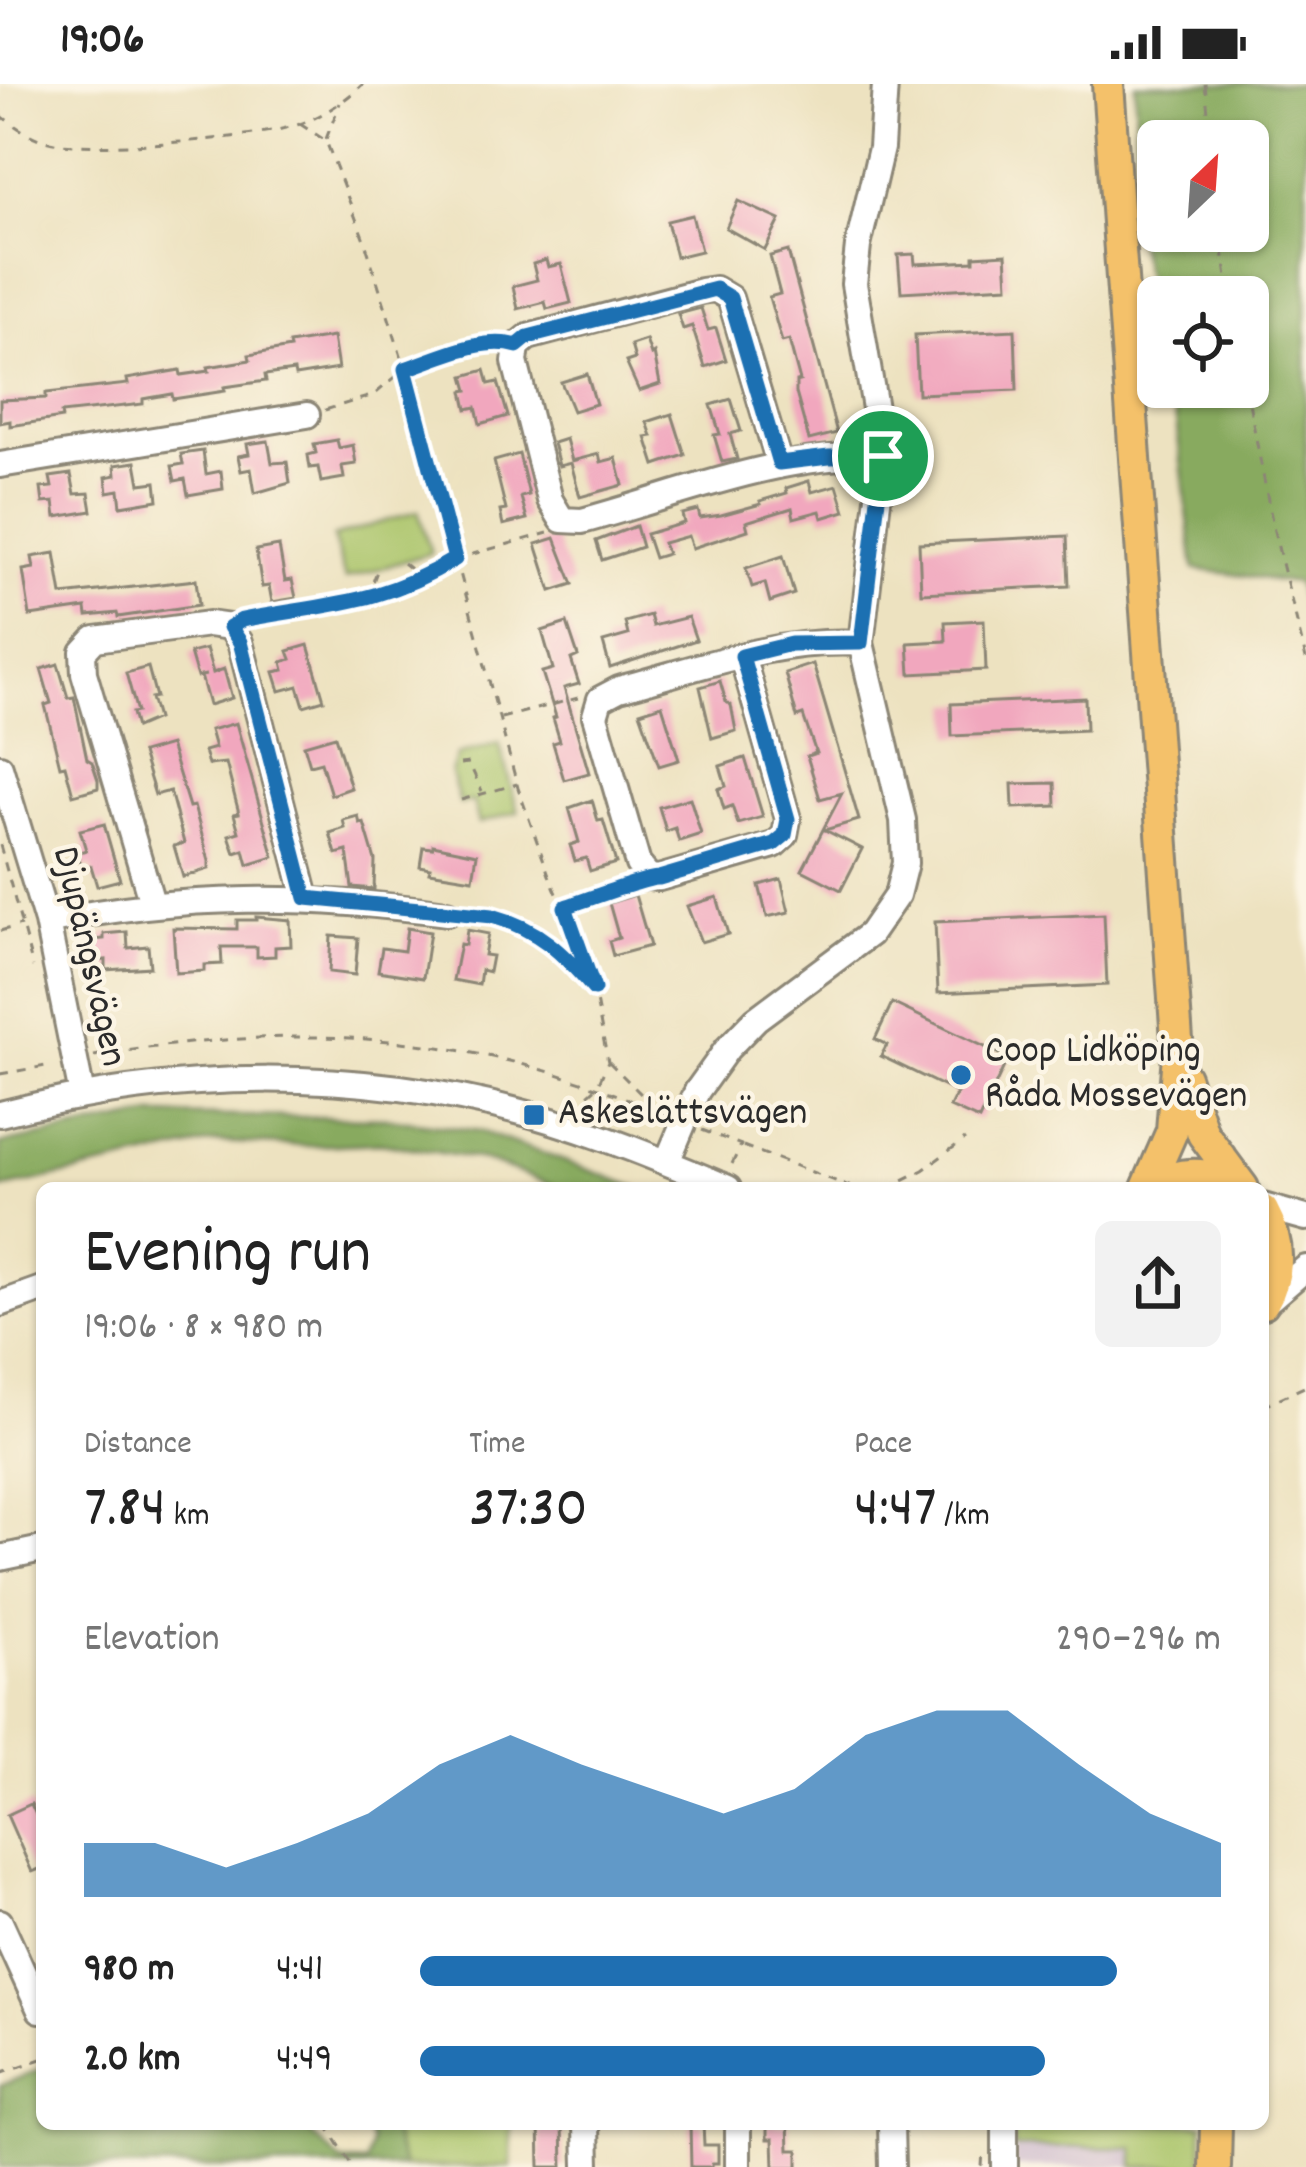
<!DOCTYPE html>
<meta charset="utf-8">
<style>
:root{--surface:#fff;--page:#f2f2f2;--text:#222;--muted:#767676;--accent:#1f6fb2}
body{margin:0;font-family:Dekko,sans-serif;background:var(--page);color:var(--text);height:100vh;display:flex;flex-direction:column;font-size:45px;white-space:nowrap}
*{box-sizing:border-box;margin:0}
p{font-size:39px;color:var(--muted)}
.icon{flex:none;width:66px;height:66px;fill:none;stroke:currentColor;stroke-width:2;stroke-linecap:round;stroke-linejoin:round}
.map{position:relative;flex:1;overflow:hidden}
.drawer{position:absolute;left:36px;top:1098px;width:1233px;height:948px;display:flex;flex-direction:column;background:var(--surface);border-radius:18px;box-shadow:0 3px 9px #0004}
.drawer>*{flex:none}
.needle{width:78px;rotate:25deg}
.buttons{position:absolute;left:1137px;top:36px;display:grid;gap:24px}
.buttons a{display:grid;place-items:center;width:132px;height:132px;border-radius:18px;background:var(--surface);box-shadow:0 3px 9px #0004;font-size:60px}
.pin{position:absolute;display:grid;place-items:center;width:102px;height:102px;color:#fff;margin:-51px;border:6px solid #fff;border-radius:50%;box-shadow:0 3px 12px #0007}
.round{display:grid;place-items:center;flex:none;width:126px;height:126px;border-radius:18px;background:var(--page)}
.summary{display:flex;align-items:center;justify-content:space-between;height:204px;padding:0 48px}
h1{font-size:66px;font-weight:600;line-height:90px}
.stats{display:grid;grid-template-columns:repeat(3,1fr);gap:18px;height:204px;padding:12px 48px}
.stats div{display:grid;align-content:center}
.stats b{font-size:60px;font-weight:600}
.stats small{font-size:33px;font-weight:400}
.stats p{font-size:33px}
.chart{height:336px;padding:24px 48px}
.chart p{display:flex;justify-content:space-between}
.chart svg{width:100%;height:216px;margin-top:12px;fill:var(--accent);opacity:.7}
ul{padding:0 48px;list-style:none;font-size:39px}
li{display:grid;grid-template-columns:192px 144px 1fr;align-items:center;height:90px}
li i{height:30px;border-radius:15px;background:var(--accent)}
.status{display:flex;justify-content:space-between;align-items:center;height:84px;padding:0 60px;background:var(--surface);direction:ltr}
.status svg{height:33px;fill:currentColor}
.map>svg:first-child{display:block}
.industrial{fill:#cfbdcf}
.green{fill:#abc56b;stroke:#6b784b;stroke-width:3}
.forest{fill:#88aa5f;stroke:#5a6a45;stroke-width:3;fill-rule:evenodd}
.building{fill:#f1a7be}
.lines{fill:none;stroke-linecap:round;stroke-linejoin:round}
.minor-casing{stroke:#8c8676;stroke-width:30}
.major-casing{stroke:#8c8676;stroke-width:36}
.path{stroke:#8c8676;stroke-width:3;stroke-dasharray:9 9;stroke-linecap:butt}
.minor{stroke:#fff;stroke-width:24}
.major{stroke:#f4c16a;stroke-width:30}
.route-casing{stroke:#fff;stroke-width:24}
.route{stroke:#1f6fb2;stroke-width:15}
.poi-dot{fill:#1f6fb2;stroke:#fcf5e5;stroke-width:4.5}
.labels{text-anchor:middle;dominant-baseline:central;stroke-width:9;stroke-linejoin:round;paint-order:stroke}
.street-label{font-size:39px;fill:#2b2b2b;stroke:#fcf5e5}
.poi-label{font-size:39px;fill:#2b2b2b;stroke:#fcf5e5;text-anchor:start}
</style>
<div class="status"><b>19:06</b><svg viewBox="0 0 49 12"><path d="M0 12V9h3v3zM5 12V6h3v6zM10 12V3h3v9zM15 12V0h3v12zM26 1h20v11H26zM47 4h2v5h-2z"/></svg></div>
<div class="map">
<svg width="1306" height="2083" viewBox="0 0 1306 2083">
<rect width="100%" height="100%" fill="#fcf5e5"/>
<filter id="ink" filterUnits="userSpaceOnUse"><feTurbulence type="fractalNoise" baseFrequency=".00833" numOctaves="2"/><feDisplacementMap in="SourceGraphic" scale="24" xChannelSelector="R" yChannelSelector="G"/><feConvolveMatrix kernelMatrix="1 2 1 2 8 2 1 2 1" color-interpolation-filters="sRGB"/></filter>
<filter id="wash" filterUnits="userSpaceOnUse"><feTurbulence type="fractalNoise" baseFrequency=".004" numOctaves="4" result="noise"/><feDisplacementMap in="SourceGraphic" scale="48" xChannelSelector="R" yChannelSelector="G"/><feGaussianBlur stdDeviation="2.7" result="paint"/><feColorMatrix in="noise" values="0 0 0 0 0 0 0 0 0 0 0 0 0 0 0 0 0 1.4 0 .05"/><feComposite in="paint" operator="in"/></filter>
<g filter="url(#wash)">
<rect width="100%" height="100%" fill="#ede2c0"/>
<path class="industrial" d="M1014 2063 1134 2064V2083H1014Z"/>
<path class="green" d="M418 427 431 469 345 495 333 453Z
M499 659 518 728 479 739 473 717 460 720 451 689 457 671Z
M390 2040H511V2083H403Z
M1012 2040H1203V2083H1134V2064L1014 2063Z"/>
<path class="forest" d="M1135 0H1306V536L1296 499 1194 485 1172 303H1248V213H1158V244L1138 161ZM1158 57H1248V147H1158Z
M153 1031 386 1034 480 1047 639 1104H559L484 1076 381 1059 311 1062 215 1058 0 1105V1060Z
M42 1984V2040H242C259 2062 280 2049 301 2041L342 2078 366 2079 371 2058 364 2040H390L403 2083H0V2002Z"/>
<g id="blocks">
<path class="building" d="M738 117 780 136 765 166 726 144Z
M692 131 701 167 676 173 667 137Z
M788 167 837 349 809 356 796 309V298L800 297 789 256 782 258 769 213 780 210 770 172Z
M914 170 915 180 974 177V172L1006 170 1008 202 901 208 898 171Z
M546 176 548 183 561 180 571 219 547 225 545 218 518 225 513 202 537 196 533 180Z
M701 224 708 246 716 244 726 276 705 283 692 242 683 245 678 230Z
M1015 246 1017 306 918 310 915 251Z
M333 253 338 285 295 292 294 287 265 291 266 297 224 303 225 307 173 315 172 310 143 315V320L61 329 62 334 10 342V337L0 339V316L46 314V309L128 300 127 295 180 286 181 291 209 287 208 283 250 276 249 271 290 264 289 260Z
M646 256 651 271 654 269 660 300 639 307 626 278 635 275 631 261Z
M485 286 489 300 498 298 508 332 480 340 476 323 467 325 463 307 468 306 464 292Z
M587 290 596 320 573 327 561 298Z
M731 315 741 347 730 350 737 375 722 378 714 351 720 350 711 321Z
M672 330 685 371 655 381 646 353 652 352 647 338Z
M566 355 572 377 599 370 601 378 616 374 623 401 580 413 571 379 559 382 553 359Z
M337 356 339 364 353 361 356 380 342 382 344 394 321 398 318 383 310 384 308 371 316 369 314 360Z
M268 357 272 379 287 378 290 399 255 409 251 385 241 387 238 372 249 370 247 360Z
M203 367 206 390 221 387 223 405 188 411 185 395 175 397 172 382 183 380 181 370Z
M519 370 529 411 521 413 527 435 503 441 500 427 506 426 494 377Z
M136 378 140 400 156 398 158 416 121 422 119 406 108 408 106 393 116 391 115 381Z
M71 390 75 410 89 409 92 427 56 433 54 418 43 419 41 404 52 403 50 393Z
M809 397 812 408 837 401 845 427 822 434 820 427 794 434 792 424 746 438 748 446 692 464 688 452 663 459 667 470 654 474 646 450 684 439 682 430 698 426 700 434 721 431 761 420 760 417 787 409 786 404Z
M636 442 642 463 602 476 596 457Z
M1067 452 1069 502 921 509 919 459Z
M555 454 573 500 551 507 536 460Z
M279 462 285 497 292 496 296 514 272 518 269 502 262 503 256 466Z
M55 469 62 511 196 496 199 521 118 533 117 529 87 532 86 524 30 532 23 486 34 484 32 473Z
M783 472 794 510 770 518 765 499 752 503 746 484Z
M650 531 653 542 688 533 696 556 610 584 603 558 628 551 625 538Z
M984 536 986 586 910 590 908 559 946 557 945 538Z
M567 539 578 572 571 575 579 600 564 604 589 689 564 696 553 659 560 657 553 634 556 633 542 588 553 585 542 547Z
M308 561 324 616 304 622 298 602 280 607 274 588 284 586 282 578 291 575 288 567Z
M206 565 213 589 224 585 232 614 209 621 201 592 206 591 197 593 190 569Z
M58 580 68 614 74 613 87 675 92 678 98 696V704L73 711 65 681 60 682 45 621 51 619 41 585Z
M813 580 859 736 825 746 862 765 841 806 802 786 842 709 820 715 807 672 816 669 803 631 797 633 785 589Z
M148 583 156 613 151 614 157 635 136 644 132 629 137 628 126 589Z
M720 597 726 618 731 621 736 647 712 654 700 603Z
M1085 614 1086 646 952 652 951 620Z
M662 621 679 676 659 682 640 628Z
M236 639 274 773 248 781 244 766 235 769 229 751 239 748 234 730 239 729 226 679 208 681 204 667 215 664 210 646Z
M335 652 351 704 331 711 321 678 310 681 304 661Z
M170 661 189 723 194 722 209 777V785L183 793 174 762 184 759 170 707 155 711 142 669Z
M745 674 763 733 738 740 732 722 724 725 718 705 726 702 720 682Z
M1055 699 1056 722 1013 724 1012 700Z
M690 714 701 750 679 757 675 744 666 747 659 723Z
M592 716 598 737 603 736 616 779 590 787 586 774 575 777 570 761 579 758 569 724Z
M358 732 360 740 364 739 375 776 374 805 352 803 347 767 336 770 330 749 345 744 343 736Z
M104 740 120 796 97 802 91 782 82 784 77 769 86 766 80 746Z
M433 761 477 770 473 795 429 788 430 784 420 782 423 763 433 764Z
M781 795 789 828 767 833 759 801Z
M635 811 650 862 613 872 609 857 619 854 609 819Z
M717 813 728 850 701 858 687 822Z
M1104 830 1107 901 938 909 935 838Z
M256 833 290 836 291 862 275 863V872L257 873V863H221L222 880 204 881V887L176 889 173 844 237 845V836H256Z
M407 844 430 848 423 894 378 887 382 864 404 867Z
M467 846 488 850 484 871 492 872 489 888 481 886 479 901 453 896 460 860 465 861Z
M127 848 128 864 148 862 150 883 106 886V876L94 877 93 856 104 855V850Z
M331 852 358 854 355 891 329 888Z
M892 919 1008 974 979 1036 950 1023 957 1009 881 972 887 961 875 955Z
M31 1720 38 1735 42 1733V1784L32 1788 7 1731Z
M539 2040H562L563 2083H540Z
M690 2040H703L704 2061H718V2079H712V2083H691Z
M767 2040H788L789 2066H798V2083H774L773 2055H767Z"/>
</g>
</g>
<g filter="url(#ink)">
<use href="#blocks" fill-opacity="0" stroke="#8c8676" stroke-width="3"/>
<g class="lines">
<g class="minor-casing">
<path id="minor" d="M779 379 730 214 715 205 701 207 528 253 517 262 515 278 550 416 562 436 582 437C682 410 778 369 883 372
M0 381 307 331
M742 572 788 735 785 751 774 761 659 794 649 793 638 780 595 632 600 615 619 605C698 584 778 554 861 559
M0 683 47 838 82 1011
M152 819 84 589 83 568 95 555 209 540 230 543 240 558 306 814
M47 838C185 809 309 811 447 829
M0 1030C172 985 360 983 532 1031 599 1050 664 1077 728 1104
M667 1078 697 1007 727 965 756 935 870 850 897 811 905 779 903 736 861 559 883 372 854 200 858 162 881 64 885 0
M1263 1122 1306 1134
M1265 1219 1306 1184
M0 1220 42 1205
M0 1474 42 1465
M0 1838 40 1926
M586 2040 587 2083
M738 2040V2083
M891 2040 892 2083
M1005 2040V2083"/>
</g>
<g class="major-casing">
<path id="major" d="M1108 0 1178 970 1172 1047 1147 1104
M1184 993 1203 1050 1243 1104
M1147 1104C1178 1087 1209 1086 1239 1104
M1263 1127C1280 1158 1281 1188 1263 1219
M1215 2083 1216 2040"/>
</g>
<path class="path" d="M1205 0 1211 57
M0 31C15 42 31 54 49 58 91 68 259 55 300 40 323 32 346 16 363 0
M300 40 326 57 365 158 405 285 518 704 549 791 590 886 608 978 597 1003 576 1021
M326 55 340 19
M1220 147 1230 213
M1246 303 1274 447 1306 575
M325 326 374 311 405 285 498 259
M403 479 420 493
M367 514 377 487
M249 535 366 516 423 494 455 475 548 449
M501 634 578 614
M460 680 469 679 482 707
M461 716 517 700
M0 761 33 883
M566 822 632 803
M466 830C530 836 553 858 593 904
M0 847 21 841
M94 972C301 938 472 945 666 1031
M609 978 657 1026
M0 990 52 981
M702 1046 741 1061 732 1080
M743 1062 854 1104
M887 1104 923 1086 965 1055
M1263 1322 1306 1302
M0 1989 42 1975
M326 2040 353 2083
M982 2083 983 2066"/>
<use href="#minor" class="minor"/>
<use href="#major" class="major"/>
</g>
</g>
<g class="lines" filter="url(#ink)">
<g class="route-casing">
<path id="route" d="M715 205 730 214 779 379 829 373 883 372 861 559 791 560 742 572 788 735 785 751 774 760 659 794C647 793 583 817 565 823L594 905C563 869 539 845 492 832L306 814 240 558 230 543 242 536C325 520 380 521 455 475L405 285C437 275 484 251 517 262L528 253Z"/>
</g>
<use href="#route" class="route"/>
</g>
<g class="poi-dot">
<circle cx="961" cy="991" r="12"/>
<rect x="522" y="1019" width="24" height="24" rx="6"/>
</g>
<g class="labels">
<g class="street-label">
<text transform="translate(87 873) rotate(77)">Djupängsvägen</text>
</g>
<g class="poi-label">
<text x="985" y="969">Coop Lidköping<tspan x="985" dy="45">Råda Mossevägen</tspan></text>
<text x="558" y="1031">Askeslättsvägen</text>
</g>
</g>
</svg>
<div class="buttons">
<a><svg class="needle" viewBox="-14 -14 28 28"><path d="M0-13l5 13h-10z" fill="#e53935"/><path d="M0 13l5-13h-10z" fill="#767676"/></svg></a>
<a><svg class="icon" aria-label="locate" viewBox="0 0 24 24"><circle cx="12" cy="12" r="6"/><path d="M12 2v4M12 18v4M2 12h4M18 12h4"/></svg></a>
</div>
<div class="pin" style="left:883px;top:372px;background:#1e9e55"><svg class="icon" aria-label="arrive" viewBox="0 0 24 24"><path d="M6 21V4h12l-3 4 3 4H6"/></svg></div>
<section class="drawer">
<div class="summary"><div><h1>Evening run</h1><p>19:06 · 8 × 980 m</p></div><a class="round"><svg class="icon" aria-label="share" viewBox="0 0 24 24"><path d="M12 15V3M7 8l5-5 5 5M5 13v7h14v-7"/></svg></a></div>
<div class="stats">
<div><p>Distance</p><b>7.84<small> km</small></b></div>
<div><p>Time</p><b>37:30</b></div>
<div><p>Pace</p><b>4:47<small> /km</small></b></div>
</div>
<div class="chart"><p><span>Elevation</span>290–296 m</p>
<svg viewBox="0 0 160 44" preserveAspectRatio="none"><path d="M0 44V33L10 33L20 38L30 33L40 27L50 17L60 11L70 17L80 22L90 27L100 22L110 11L120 6L130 6L140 17L150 27L160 33V44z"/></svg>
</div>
<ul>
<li><b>980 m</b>4:41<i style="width:87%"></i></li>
<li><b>2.0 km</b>4:49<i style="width:78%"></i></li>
</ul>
</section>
</div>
